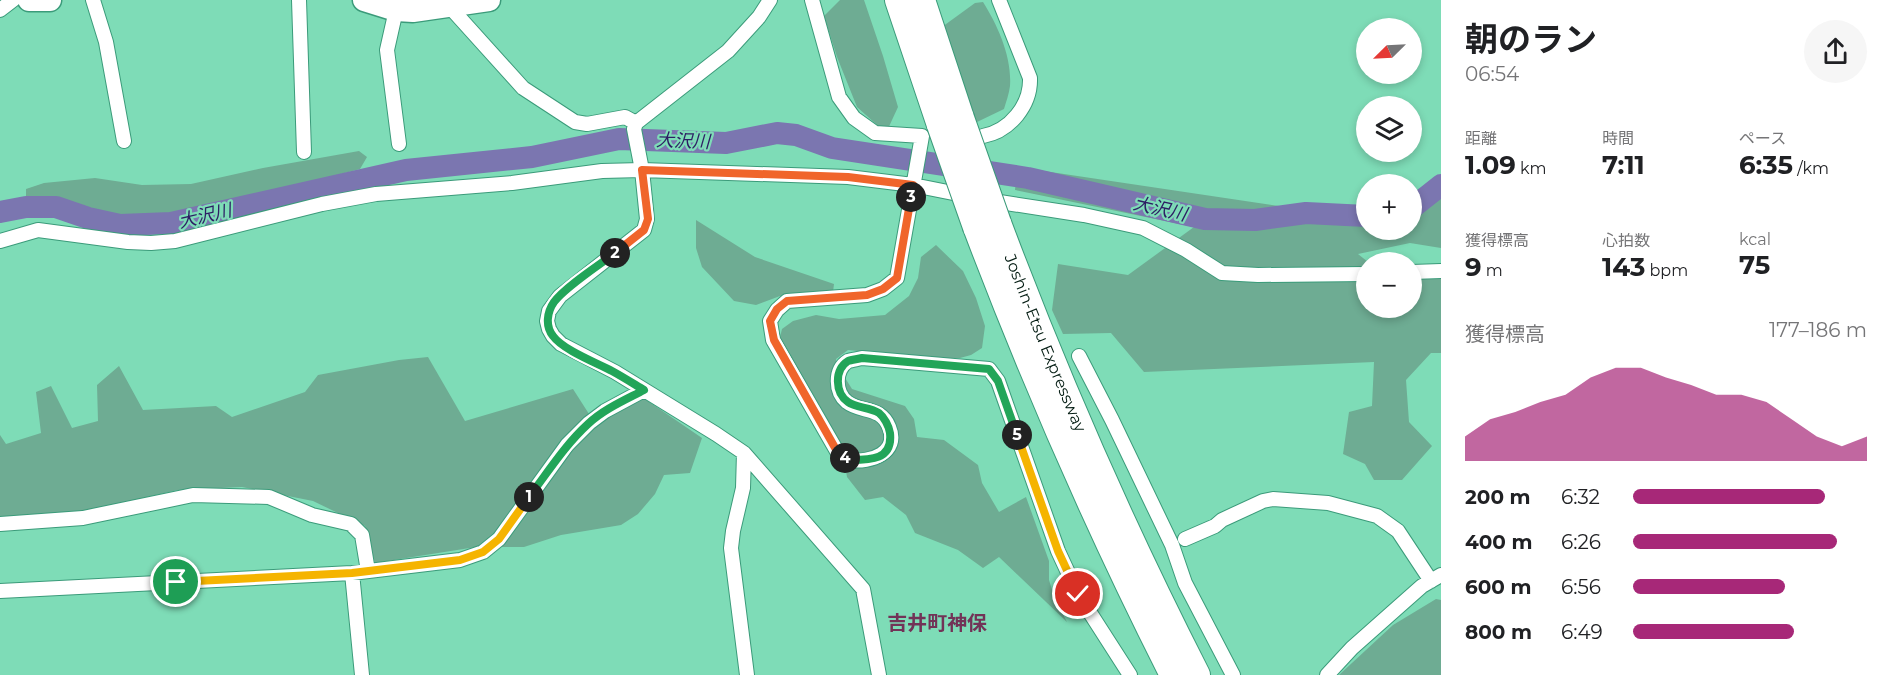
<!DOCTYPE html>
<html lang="ja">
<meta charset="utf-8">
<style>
:root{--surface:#fff;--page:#f6f6f6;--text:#202124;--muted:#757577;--accent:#a72878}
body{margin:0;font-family:Montserrat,"Noto Sans JP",sans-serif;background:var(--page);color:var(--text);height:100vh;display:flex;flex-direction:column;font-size:22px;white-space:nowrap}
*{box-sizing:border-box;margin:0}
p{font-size:20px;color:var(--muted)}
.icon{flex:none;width:33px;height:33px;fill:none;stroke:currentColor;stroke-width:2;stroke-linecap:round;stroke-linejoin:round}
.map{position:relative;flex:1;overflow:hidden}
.panel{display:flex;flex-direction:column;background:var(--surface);width:450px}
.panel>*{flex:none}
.needle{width:39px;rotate:246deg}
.buttons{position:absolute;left:1356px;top:18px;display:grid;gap:12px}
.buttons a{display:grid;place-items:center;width:66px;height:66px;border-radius:50%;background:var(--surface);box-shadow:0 3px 9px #0003;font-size:30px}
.pin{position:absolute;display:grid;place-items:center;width:51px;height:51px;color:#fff;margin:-26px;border:3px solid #fff;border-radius:50%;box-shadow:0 2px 6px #0007}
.km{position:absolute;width:30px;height:30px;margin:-15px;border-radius:50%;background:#222;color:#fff;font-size:16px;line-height:30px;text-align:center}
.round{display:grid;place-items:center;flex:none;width:63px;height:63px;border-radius:32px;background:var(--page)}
.summary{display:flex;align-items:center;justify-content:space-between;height:102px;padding:0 24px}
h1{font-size:33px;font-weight:700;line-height:45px}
.metrics{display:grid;grid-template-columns:repeat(3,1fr);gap:9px;height:102px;padding:6px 24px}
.metrics div{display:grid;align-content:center}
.metrics b{font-size:26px;font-weight:700}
.metrics small{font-size:16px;font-weight:400}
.metrics p{font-size:16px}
.chart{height:168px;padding:12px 24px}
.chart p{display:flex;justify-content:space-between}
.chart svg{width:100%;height:108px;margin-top:6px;fill:var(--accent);opacity:.7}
ul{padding:0 24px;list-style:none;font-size:20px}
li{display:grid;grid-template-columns:96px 72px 1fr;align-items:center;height:45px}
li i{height:15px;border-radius:8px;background:var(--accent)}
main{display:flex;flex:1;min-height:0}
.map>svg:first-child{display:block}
.green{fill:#6eac93}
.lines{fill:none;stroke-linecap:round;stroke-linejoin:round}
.river{stroke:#7b76b0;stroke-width:22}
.street-casing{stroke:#3b9b7a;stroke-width:16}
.primary-casing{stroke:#3b9b7a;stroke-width:25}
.highway-casing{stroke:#3b9b7a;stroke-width:28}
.street{stroke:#fff;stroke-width:14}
.primary{stroke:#fff;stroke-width:22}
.highway{stroke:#fff;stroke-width:26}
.highway-bridge-casing{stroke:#3b9b7a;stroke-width:28;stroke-linecap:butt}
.highway-bridge{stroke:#fff;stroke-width:26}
.split-1-casing{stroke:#fff;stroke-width:12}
.split-2-casing{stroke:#fff;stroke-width:12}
.split-3-casing{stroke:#fff;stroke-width:12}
.split-4-casing{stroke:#fff;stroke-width:12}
.split-5-casing{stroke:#fff;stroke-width:12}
.split-6-casing{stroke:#fff;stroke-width:12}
.split-1{stroke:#f5b400;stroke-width:8}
.split-2{stroke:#22a559;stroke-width:8}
.split-3{stroke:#f0652b;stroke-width:8}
.split-4{stroke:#f0652b;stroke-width:8}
.split-5{stroke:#22a559;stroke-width:8}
.split-6{stroke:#f5b400;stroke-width:8}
.labels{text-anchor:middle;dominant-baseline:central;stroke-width:4.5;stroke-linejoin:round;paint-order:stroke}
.street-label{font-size:16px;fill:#001a10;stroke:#7edcb7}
.water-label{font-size:18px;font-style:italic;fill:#2d1f64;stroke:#7edcb7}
.quarter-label{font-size:20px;font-weight:bold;fill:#723357;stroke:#7edcb7}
</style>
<main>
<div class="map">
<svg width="1441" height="675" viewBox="0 0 1441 675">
<rect width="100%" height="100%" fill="#7edcb7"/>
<path class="green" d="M840 0H864L883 56 898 107 886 133 857 107 837 57 824 16Z
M983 2C998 26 1012 57 1010 86 1009 94 1006 102 1004 109L977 122 967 108 942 27 975 3Z
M359 151 367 157 360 169 185 215 129 221 78 208 26 199V189L44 183 95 178 142 185 191 184 263 168Z
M1017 167 1279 206 1366 209V230H1412V195L1441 184V248L1410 243 1358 254 1368 262H1366V308H1412V272L1441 277V353H1431L1406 380 1409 422 1432 446 1402 480H1374L1365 464 1343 454 1349 412 1372 406 1374 362 1144 372 1111 333 1063 334 1052 310 1058 264 1128 275 1194 227 1015 190Z
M696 220 755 257 834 284 833 292 780 296 756 305 734 301 702 267 696 248Z
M936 245 963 271 976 298 985 326 982 348 971 355 960 358H924L848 350 836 359 837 365 852 389 905 406 914 419 917 437 944 440 978 465 982 483 999 512 1026 497 1049 561V580L1055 599 1067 622 999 557 983 568 958 550 915 533 906 515 883 497 865 500 847 477 842 448 779 341 782 329 793 321 816 315 839 319 885 315 909 296 918 278 921 257Z
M428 357 465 421 573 389 589 414 597 422 642 397 702 438 690 473 664 475 655 494 638 514 621 525 561 535 524 547H476L375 563 365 526 313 501 242 487 178 490 85 511 0 518V435L6 444 41 433 36 392 51 386 72 428 98 421 97 385 119 366 143 410 216 406 232 417 305 392 318 375 399 360Z
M1436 599 1441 600V675H1339L1393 625Z"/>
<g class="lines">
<path class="river" d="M1412 208 1441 185
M0 212 26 207H56L88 218 120 225 171 223 406 170 532 157 619 139 726 143 777 133 796 135 832 148 1028 178 1205 219 1255 220 1306 213 1366 216"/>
<g class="street-casing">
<path id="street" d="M93 0 106 42 124 141
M299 0 304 152
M770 0 759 17 728 51 636 123 634 129 642 170 647 219 644 230 560 296 549 311 547 321 549 329 553 336 561 344 615 372 716 434 744 453 863 589 879 675
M812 0 839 97 854 118 875 133 922 136 897 278 883 289 867 295 787 301 777 310 770 321 773 340 838 453C842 456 845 460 850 460 870 463 900 453 889 427 881 406 861 413 847 402 835 392 834 370 848 361 851 360 858 359 862 358L989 369 998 381 1058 551 1078 594 1130 675
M449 6 523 88 575 122 587 124 625 117 636 123
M0 10 13 0
M396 10 387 50 399 144
M983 136C1010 131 1031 105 1030 78L999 0
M987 200 1084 215 1143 228 1186 250 1222 273 1258 275 1366 274
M0 241 38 230 128 242 151 243 175 241 322 204 376 194 512 183 602 171 642 170 848 177 913 185 968 196
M1412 272 1441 271
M1079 356 1112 420 1172 545 1185 583 1233 675
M744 453 743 488 733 531 731 548 747 675
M0 524 83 518 193 495 269 497 312 515 351 524 362 535 368 571
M1185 539 1215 526 1222 520 1263 501 1273 499 1328 503 1377 516 1398 531 1431 581
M352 573 362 675
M0 591 352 573 460 560 483 552 499 539 567 445 589 423 605 411 644 390
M1327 675 1352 648 1422 586 1441 575"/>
</g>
<g class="primary-casing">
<path id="primary" d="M29 0H50
M364 0 396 10 413 11 489 0"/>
</g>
<g class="highway-casing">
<g id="highway">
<path d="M898 0 940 125"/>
<path d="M922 0 961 118"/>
<path id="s1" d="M998 223C1056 378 1122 528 1197 675"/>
<path d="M976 227C1034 380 1099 529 1173 675"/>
</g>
</g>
<use href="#street" class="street"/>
<use href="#primary" class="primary"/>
<use href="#highway" class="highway"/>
<g class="highway-bridge-casing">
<path id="highway-bridge" d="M961 118 998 223
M940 125 976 227"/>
</g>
<use href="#highway-bridge" class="highway-bridge"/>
</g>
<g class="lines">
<g class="split-1-casing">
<path id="split-1" d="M176 582 352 573 460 560 483 552 499 539 529 497"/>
</g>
<g class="split-2-casing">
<path id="split-2" d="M529 497C548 472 565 445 588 424 604 409 625 400 644 390 634 384 623 377 612 371 597 363 563 350 553 336 545 326 547 312 554 302 565 287 599 265 615 253"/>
</g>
<g class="split-3-casing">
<path id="split-3" d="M615 253 644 230 648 219 642 170 848 177 913 185 911 197"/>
</g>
<g class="split-4-casing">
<path id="split-4" d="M845 458 838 453 774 340 770 321 777 309 787 301 867 295 883 289 897 278 911 197"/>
</g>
<g class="split-5-casing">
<path id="split-5" d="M845 458 848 460C869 460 893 461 890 433 889 426 884 417 879 413 870 407 856 408 848 402 835 393 834 370 848 361 851 360 858 359 862 358L989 369 998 381 1017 435"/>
</g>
<g class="split-6-casing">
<path id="split-6" d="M1017 435 1058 551 1078 594"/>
</g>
<use href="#split-1" class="split-1"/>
<use href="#split-2" class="split-2"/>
<use href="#split-3" class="split-3"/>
<use href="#split-4" class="split-4"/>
<use href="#split-5" class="split-5"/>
<use href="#split-6" class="split-6"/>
</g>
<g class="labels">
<g class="street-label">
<text stroke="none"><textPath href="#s1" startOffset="129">Joshin-Etsu Expressway</textPath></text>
</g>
<g class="water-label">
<text transform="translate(683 141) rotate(2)">大沢川</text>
<text transform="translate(1160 209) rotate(13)">大沢川</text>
<text transform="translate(205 216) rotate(-13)">大沢川</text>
</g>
<g class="quarter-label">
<text x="937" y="623">吉井町神保</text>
</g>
</g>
</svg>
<div class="buttons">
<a><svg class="needle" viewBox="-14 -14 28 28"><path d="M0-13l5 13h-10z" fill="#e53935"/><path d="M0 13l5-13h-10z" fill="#757577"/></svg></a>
<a><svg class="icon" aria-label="layers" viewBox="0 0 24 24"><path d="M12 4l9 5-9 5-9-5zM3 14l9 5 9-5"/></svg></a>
<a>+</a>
<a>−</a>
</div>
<div class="pin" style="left:176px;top:582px;background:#1e9e55"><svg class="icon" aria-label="arrive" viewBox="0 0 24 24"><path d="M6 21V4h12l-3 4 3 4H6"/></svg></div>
<div class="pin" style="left:1078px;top:594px;background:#d93025"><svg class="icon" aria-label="check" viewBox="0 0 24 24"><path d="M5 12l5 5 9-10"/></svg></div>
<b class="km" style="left:529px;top:497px">1</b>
<b class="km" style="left:615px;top:253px">2</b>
<b class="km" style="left:911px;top:197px">3</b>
<b class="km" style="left:845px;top:458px">4</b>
<b class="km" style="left:1017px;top:435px">5</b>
</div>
<section class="panel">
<div class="summary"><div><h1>朝のラン</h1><p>06:54</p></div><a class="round"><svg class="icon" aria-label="share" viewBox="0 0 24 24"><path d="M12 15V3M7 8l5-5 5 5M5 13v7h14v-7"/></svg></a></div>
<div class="metrics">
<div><p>距離</p><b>1.09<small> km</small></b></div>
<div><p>時間</p><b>7:11</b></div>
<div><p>ペース</p><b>6:35<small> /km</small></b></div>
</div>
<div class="metrics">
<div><p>獲得標高</p><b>9<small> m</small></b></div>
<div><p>心拍数</p><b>143<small> bpm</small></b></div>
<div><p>kcal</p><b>75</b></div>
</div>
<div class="chart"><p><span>獲得標高</span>177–186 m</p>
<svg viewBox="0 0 160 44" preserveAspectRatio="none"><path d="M0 44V34L10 27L20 24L30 20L40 17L50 10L60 6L70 6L80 10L90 13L100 17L110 17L120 20L130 27L140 34L150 38L160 34V44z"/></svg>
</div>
<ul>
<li><b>200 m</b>6:32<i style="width:82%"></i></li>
<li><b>400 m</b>6:26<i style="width:87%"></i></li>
<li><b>600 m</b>6:56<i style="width:65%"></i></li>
<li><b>800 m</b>6:49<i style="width:69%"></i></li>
</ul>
</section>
</main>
